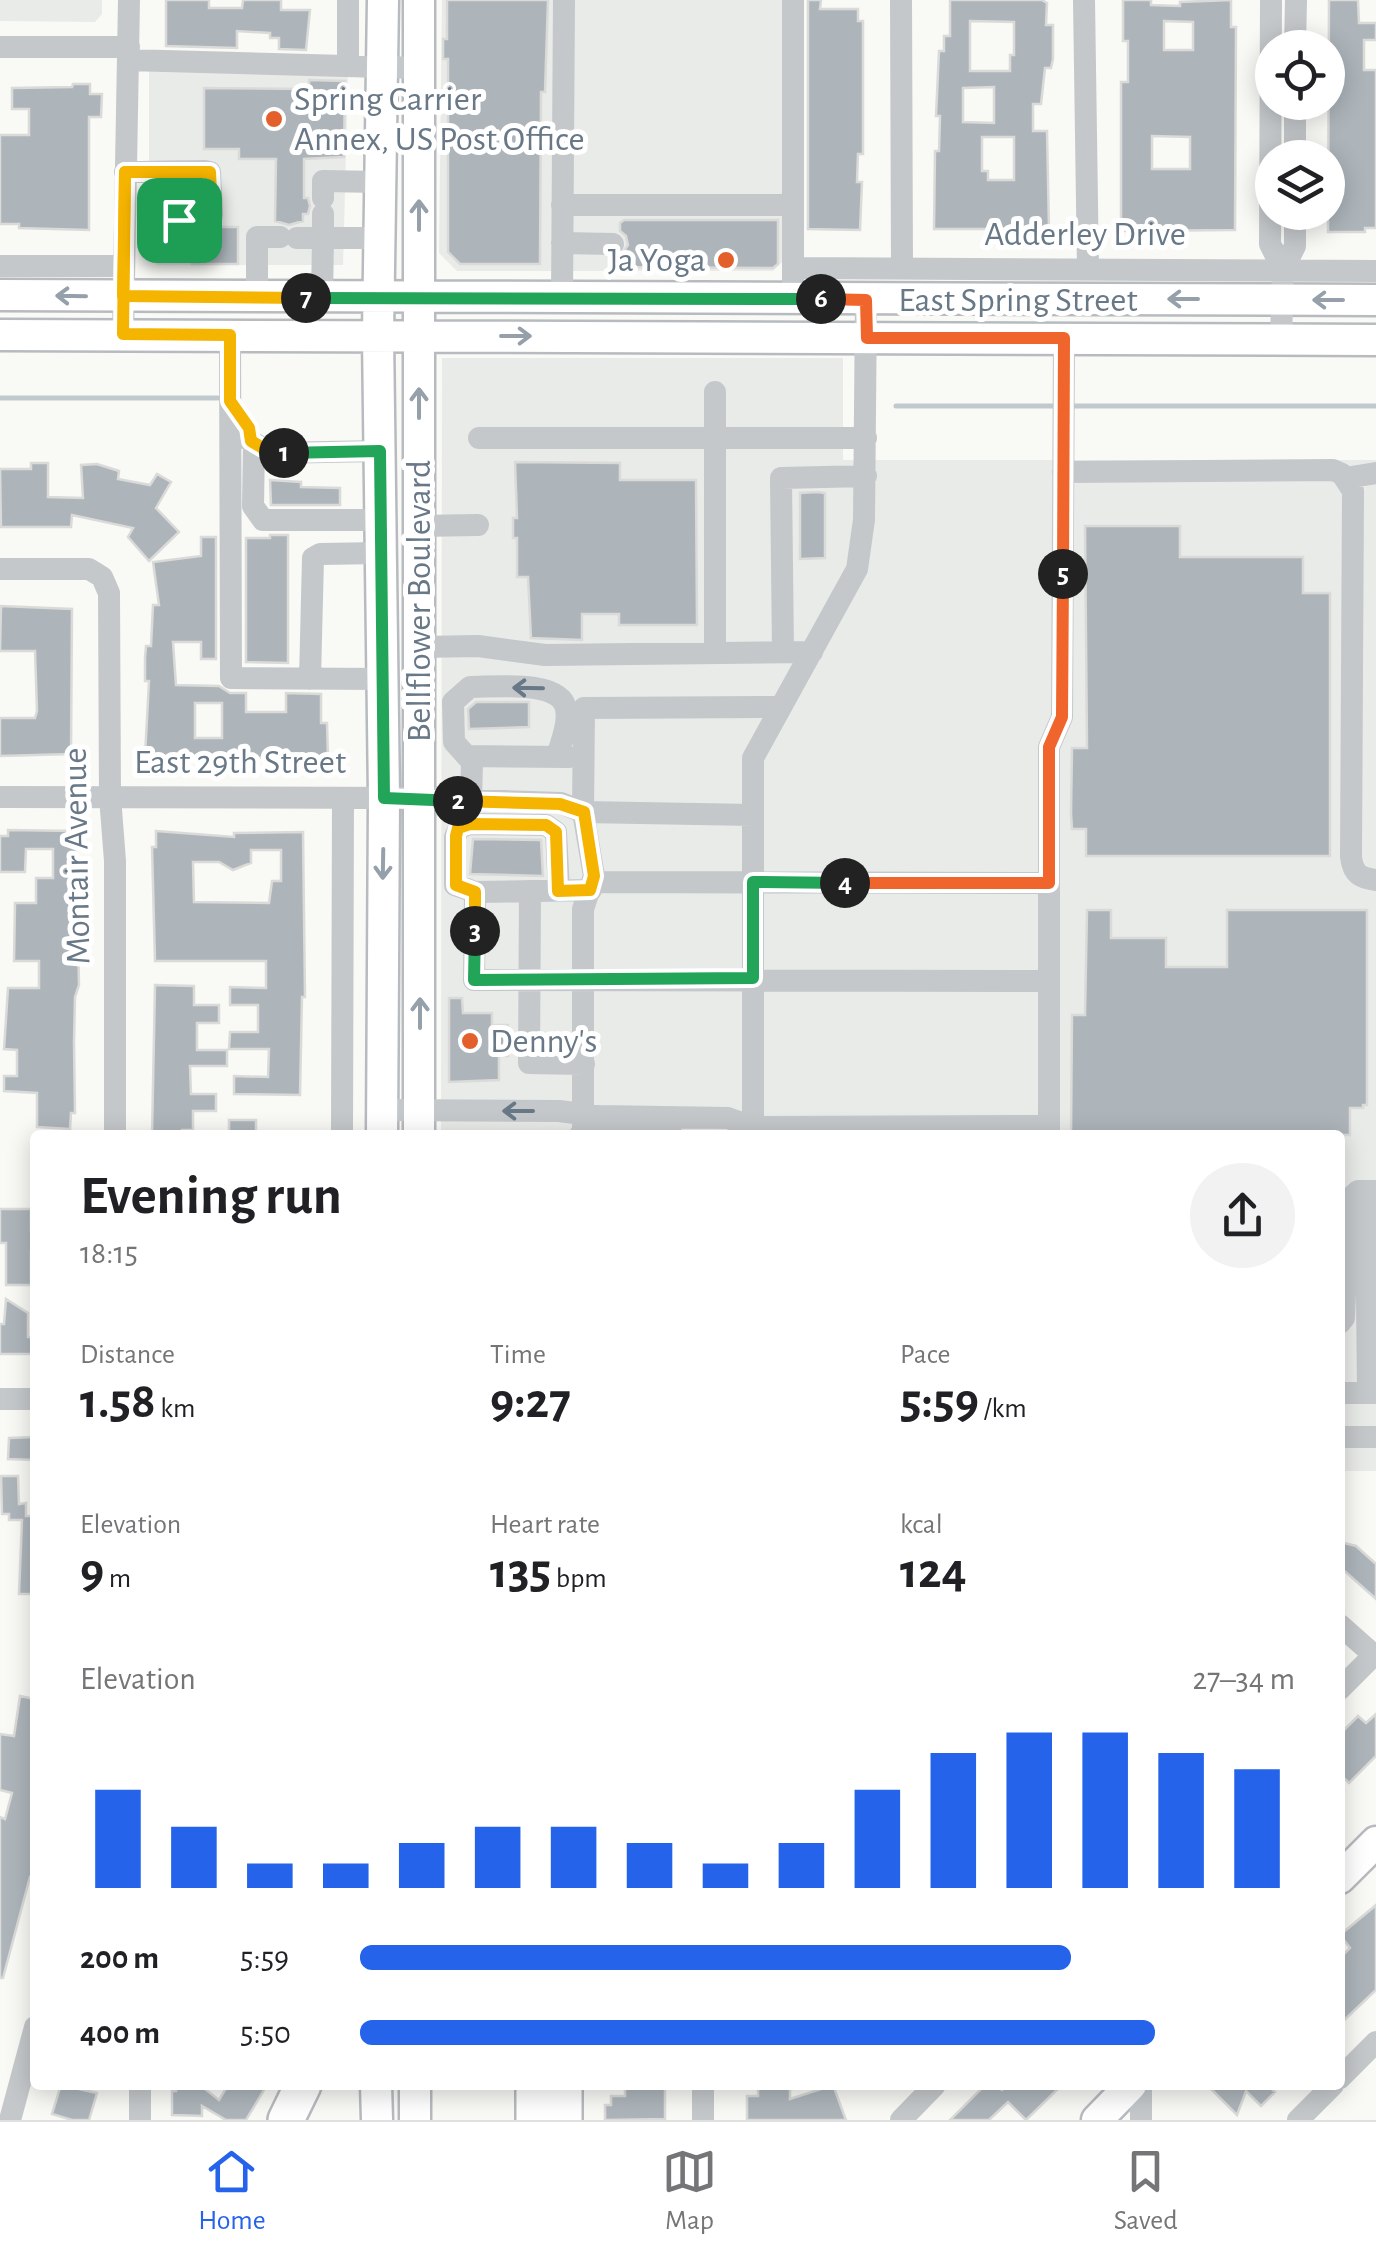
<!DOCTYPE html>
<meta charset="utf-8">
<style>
:root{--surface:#fff;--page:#f2f2f2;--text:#202124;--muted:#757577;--line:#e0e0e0;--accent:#2563eb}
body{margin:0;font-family:"Alegreya Sans",sans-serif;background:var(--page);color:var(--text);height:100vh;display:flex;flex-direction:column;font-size:38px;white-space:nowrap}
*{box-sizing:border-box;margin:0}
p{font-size:32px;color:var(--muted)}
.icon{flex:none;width:55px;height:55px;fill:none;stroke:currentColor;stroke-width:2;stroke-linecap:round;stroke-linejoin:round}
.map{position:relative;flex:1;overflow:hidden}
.sheet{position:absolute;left:30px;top:1130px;width:1315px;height:960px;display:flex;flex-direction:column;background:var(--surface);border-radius:10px;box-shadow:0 5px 25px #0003}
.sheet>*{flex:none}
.tools{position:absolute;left:1255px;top:30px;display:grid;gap:20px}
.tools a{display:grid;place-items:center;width:90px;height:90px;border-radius:50%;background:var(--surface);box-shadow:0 5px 25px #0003;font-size:50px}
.pin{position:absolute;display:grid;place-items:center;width:85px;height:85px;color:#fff;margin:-42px;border-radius:20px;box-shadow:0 5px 15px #0006}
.km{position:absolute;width:50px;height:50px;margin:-25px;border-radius:50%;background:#222;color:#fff;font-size:28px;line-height:50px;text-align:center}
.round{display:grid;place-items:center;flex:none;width:105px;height:105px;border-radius:52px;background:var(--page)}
.headline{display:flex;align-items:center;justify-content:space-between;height:170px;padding:0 50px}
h1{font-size:55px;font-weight:700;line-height:75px}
.stats{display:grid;grid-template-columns:repeat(3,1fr);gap:15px;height:170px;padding:10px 50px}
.stats div{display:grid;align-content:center}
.stats b{font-size:50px;font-weight:700}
.stats small{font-size:28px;font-weight:400}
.stats p{font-size:28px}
.chart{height:280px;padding:20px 50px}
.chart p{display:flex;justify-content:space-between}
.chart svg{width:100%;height:180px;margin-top:10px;stroke:var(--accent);stroke-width:6}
ul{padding:0 50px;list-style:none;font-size:32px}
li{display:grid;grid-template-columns:160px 120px 1fr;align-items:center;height:75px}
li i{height:25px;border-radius:12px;background:var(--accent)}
.menu{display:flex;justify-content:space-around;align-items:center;height:140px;border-top:2px solid var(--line);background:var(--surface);font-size:28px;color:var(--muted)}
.menu a{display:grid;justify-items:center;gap:5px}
.menu .on{color:var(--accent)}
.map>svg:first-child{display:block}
.built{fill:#e9ebe9}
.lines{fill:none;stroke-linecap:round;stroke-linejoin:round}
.stream{stroke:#bfc9ce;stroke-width:5}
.building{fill:#adb5bb;stroke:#dadad8;stroke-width:2.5;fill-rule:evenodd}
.major-casing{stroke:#b7bbbf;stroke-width:35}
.highway-casing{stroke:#b7babe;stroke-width:40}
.minor{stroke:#c4c8cb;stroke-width:22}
.major{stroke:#fff;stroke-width:30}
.highway{stroke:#fff;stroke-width:35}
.oneway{stroke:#95a0ab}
.oneway2{stroke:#687887}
.split-1-casing{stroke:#fff;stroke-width:20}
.split-2-casing{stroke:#fff;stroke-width:20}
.split-3-casing{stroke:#fff;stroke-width:20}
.split-4-casing{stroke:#fff;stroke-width:20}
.split-5-casing{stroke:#fff;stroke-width:20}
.split-6-casing{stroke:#fff;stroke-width:20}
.split-7-casing{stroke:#fff;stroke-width:20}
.split-8-casing{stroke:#fff;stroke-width:20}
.split-1{stroke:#f5b400;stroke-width:12}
.split-2{stroke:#22a559;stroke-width:12}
.split-3{stroke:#f5b400;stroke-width:12}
.split-4{stroke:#22a559;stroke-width:12}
.split-5{stroke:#f0652b;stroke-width:12}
.split-6{stroke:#f0652b;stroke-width:12}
.split-7{stroke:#22a559;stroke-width:12}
.split-8{stroke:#f5b400;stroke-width:12}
.poi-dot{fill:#e35f2c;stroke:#fff;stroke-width:4}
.labels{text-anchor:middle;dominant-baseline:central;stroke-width:10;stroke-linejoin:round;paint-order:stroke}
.poi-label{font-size:35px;fill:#687887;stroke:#fff;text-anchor:start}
.street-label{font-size:35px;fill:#687887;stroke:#fff}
</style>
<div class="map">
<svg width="1376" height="2120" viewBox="0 0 1376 2120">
<rect width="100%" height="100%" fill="#f9f9f6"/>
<path class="built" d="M0 0H102V14L95 22 0 21Z
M442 0H799V245L773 271H457L439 253Z
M149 54 348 76 343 265H157L149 256Z
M442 358H843V460H1376V1471H1340V1135H441Z"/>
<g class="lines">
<path class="stream" d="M0 398H218
M896 406H1058
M1069 406H1376"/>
</g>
<path class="building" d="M166 0H209V8H242L243 0H281V10H310L306 50 279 49V38H270V33L237 31V48L166 46Z
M447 0H548L545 92H541L540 264H460L448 252V59H443V39H447Z
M808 0H821L820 9H858V21H863V154H858L857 182H862L860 230 808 229Z
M950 0H1042L1047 3 1046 25H1053V59L1051 68H1045L1041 104H1033V131H1047L1049 229H934L935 151H939L940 116H936L939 51H944V36H950ZM970 21 1014 22V55H1010V71H970ZM994 87V123L963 122V88ZM982 137H1014V180H988V171H982Z
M1123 0H1151V5L1180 6V2L1231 0V27H1236L1235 230 1121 231V82H1128V41H1123ZM1164 21 1193 22V50H1164ZM1152 136 1190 137V169H1152Z
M1329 0H1358L1359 23H1376V40H1364V70H1376V228H1365V232H1328Z
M309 80 345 81 344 157 304 159V198H308L310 206 308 214H303V221L289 225 275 221 276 159H239V149H204V88L309 89Z
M73 84H90V94H102L101 117H89V230L19 228V224H0V135H29V109H12V88L72 87Z
M624 220H778V264L773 268 619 267 620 257 628 245 626 236 620 231V223Z
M220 227H238V264H192V232Z
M515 462 620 463V480H696L697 625H619V614H582V640L531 638 528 577H517V538H513V518H517Z
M31 463H48V497L83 498 81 465 97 464 119 471 118 479 150 485 157 474 171 482 156 508 179 532 149 561 128 537 133 528 72 515 71 527H1L0 469H31Z
M270 480 301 482V487L340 488V505H271Z
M817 492 825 493V558L800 559V493Z
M1085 526H1180V557H1303V593H1330V856H1086V829H1072L1071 813 1072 748H1087Z
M270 535H288V663L246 662V538H270Z
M201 537H216V659H201V642H173L176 685 219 686 230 693H246V712H286V693L321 694V723H327L328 759 145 756 149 681H145V658L146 646H151L153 605H159L153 562 201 556ZM195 703H222V738H195Z
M1 606 72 609 71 754 0 756V718H35L37 711 35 651H0Z
M476 702H529V727L469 729 468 709Z
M8 830 76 831 79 985 75 997 74 1042 75 1113H71L70 1129 37 1127V1093L4 1091V1076H17V1050L4 1049 8 988H39V961H14L15 903H36V878H53V849H26L25 872H0V836H8Z
M156 831 234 837V833L303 832 305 997H302L300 1095 234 1094V1076L268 1077 269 1049H229L230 1032H258V1005H230V987L266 988V961H155L152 847H156ZM251 850H281V881H272L269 903 194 902 193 862H219L233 870 251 863Z
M473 839 541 840 543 876 470 874Z
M1087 910H1111V938H1166V967H1227V910H1367V1105H1363V1108H1350V1135H1071L1072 1015H1085Z
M155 985 194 986V1005H219V1023H197V1050H227V1066H190L191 1094H216V1111H193V1130H182V1135H152Z
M449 998H462L463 1013H492V1025H508V1056H499V1080L449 1082Z
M229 1120H256V1135H229Z
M0 1209H31V1230H35V1251H31V1285H6V1243H0Z
M6 1299 28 1313V1337H35V1354H0V1324H4Z
M35 1437V1460L8 1459 9 1438Z
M1 1476H18L19 1504 26 1503V1516H35V1594H19L22 1520H9V1514H2Z
M1340 1542 1356 1546 1376 1564V1599L1340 1567Z
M20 1696 35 1699V1879L30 1877 3 1978H0V1817L5 1819 12 1793 0 1790V1734L14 1736Z
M1376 1714V1756L1349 1783 1340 1774V1734L1358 1716 1366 1723Z
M1376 1905V1990L1340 2024V1958L1350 1948 1340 1935Z
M61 2085 97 2093 89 2120H72L52 2114Z
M176 2085H200L219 2100 228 2085H267L246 2120H226L202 2106V2116L172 2115V2091H176Z
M625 2085H665V2119L605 2120V2105H611V2096H625Z
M758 2085H790V2099L833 2085 846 2120H747V2096H758Z
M985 2085H995L1002 2090 1008 2085H1062L1026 2120 1008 2102 989 2120H950Z
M1207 2085H1267L1275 2092 1261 2106 1246 2091 1237 2115Z"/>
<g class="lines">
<g class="major-casing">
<path id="major" d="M419 0V1135
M0 295 1376 300
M0 335 1376 340
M382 1135 384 798 378 335 383 0
M1340 1878 1376 1842
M376 2085 377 2120
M415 2085V2120
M1097 2120 1131 2085"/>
</g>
<g class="highway-casing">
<path id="highway" d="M286 2120 303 2085
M534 2120V2085
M564 2120V2085"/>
</g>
<path class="minor" d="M348 0V65
M793 0V280
M901 0 902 268
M1084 0 1088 269
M1271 0 1270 244 1283 270
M0 47H129
M1295 48 1296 0
M128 60 418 68
M1295 158V102
M125 172C152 172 178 171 205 171L210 172 212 215 175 219 169 208V172
M323 198V181L380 182
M562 205H793
M297 238H323V214
M562 243 613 244
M0 266H122
M793 268 1376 271
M257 297V237H280
M562 297 564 0
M322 298 323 238H379
M123 335 129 0
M230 335 231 678 382 679
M1281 339 1283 270 1295 246V212
M715 392V653
M479 438H866
M247 439 271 453 380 451
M254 443 253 506 263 520H380
M1063 472 1333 470 1342 474 1353 491 1351 857C1353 874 1360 878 1376 880
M1345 478 1376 473
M419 526 478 525
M0 569H89L102 577 109 593 110 797 115 861V1135
M420 647 478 646 545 655 812 652
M783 652 781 478 866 476
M310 679 313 558 320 554 381 553
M467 756 569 757
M0 797 419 798 561 803 583 812 753 815
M471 802 472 762 454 742 453 702 470 687C494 687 561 679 566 709 569 724 561 742 557 757
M593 882 1049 883
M591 890 475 892 474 980 1049 981
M530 891 529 1063 584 1064
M475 892 455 885V837L459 828 470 824 546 825 556 832 559 891
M382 1110 559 1111 598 1116 728 1118 753 1127
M738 1133 753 1127 1049 1126
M342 1135 343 798
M580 1135H672
M583 1135V909L594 876 583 812 584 708 781 707
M753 1135V758L857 569 864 520 866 300
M1049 1135V747L1062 717 1064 338
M1366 1191 1368 1393
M1340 1323 1344 1318 1349 1199 1358 1191H1376
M1340 1393H1376
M0 1399H35
M1340 1437H1376
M1340 1625 1376 1657
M1340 1689 1376 1653
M1340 2078 1376 2042
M1141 2085V2120
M10 2120 35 2027
M140 2120V2085
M703 2120V2085
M901 2120 935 2085
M1298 2120 1333 2085"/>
<use href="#major" class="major"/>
<use href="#highway" class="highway"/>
</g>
<defs><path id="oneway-shaft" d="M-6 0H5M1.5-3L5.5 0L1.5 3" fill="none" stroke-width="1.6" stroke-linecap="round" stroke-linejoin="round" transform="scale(2.5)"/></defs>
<g class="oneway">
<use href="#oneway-shaft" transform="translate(419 215) rotate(-90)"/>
<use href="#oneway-shaft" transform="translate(71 296) rotate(-179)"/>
<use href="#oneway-shaft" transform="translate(1183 299) rotate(180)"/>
<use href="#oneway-shaft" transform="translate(1328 300) rotate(-180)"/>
<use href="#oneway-shaft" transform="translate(516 336)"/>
<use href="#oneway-shaft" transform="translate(419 403) rotate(-90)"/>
<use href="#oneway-shaft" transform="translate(383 864) rotate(91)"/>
<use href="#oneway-shaft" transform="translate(420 1013) rotate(-90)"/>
</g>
<g class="oneway2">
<use href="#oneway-shaft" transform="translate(528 688) rotate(-179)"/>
<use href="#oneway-shaft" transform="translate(518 1111) rotate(180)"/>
</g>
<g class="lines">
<g class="split-1-casing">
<path id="split-1" d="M179 220 171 215 169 172H125L123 334 230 335V401L249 428 251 441 271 453H284"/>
</g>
<g class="split-2-casing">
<path id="split-2" d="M284 453 380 451 384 798 458 801"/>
</g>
<g class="split-3-casing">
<path id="split-3" d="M458 801 560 804 584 812 594 876 590 890 558 891 556 832 546 825 470 824 458 828 456 836V885L475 892V931"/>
</g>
<g class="split-4-casing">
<path id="split-4" d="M475 931 474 980 753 978V882L845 883"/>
</g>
<g class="split-5-casing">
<path id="split-5" d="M845 883H1049V747L1062 717 1063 574"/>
</g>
<g class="split-6-casing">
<path id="split-6" d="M821 299 866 300 867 338H1064L1063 574"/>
</g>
<g class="split-7-casing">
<path id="split-7" d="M306 298 821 299"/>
</g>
<g class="split-8-casing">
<path id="split-8" d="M179 220 212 215 210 172H125L123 296 306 298"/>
</g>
<use href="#split-1" class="split-1"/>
<use href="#split-2" class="split-2"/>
<use href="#split-3" class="split-3"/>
<use href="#split-4" class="split-4"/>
<use href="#split-5" class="split-5"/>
<use href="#split-6" class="split-6"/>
<use href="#split-7" class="split-7"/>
<use href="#split-8" class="split-8"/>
</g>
<g class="poi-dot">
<circle cx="274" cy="119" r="10"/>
<circle cx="726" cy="260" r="10"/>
<circle cx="470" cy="1041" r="10"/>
</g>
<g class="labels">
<g class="poi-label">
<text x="294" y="99">Spring Carrier<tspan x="294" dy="40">Annex, US Post Office</tspan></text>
<text x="706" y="260" text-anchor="end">Ja Yoga</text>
<text x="490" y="1041">Denny's</text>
</g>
<g class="street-label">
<text x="1085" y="234">Adderley Drive</text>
<text x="1018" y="300">East Spring Street</text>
<text transform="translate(419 601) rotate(-90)">Bellflower Boulevard</text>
<text x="240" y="762">East 29th Street</text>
<text transform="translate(77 856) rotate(-91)">Montair Avenue</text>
</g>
</g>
</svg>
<div class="tools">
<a><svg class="icon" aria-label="locate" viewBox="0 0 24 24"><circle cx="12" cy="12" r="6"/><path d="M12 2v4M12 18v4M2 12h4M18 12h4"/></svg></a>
<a><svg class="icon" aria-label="layers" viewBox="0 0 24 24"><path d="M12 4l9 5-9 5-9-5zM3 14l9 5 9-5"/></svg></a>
</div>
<div class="pin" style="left:179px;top:220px;background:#1e9e55"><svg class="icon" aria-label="arrive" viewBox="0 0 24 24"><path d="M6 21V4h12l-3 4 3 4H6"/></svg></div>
<b class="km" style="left:284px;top:453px">1</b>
<b class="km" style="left:458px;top:801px">2</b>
<b class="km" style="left:475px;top:931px">3</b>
<b class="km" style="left:845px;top:883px">4</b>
<b class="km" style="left:1063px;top:574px">5</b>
<b class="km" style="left:821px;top:299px">6</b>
<b class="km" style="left:306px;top:298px">7</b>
<section class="sheet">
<div class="headline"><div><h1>Evening run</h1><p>18:15</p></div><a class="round"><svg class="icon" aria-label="share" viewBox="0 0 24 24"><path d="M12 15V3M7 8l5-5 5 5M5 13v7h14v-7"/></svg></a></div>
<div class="stats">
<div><p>Distance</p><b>1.58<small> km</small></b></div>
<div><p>Time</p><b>9:27</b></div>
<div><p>Pace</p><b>5:59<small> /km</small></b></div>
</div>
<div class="stats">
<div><p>Elevation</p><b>9<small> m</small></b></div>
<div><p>Heart rate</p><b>135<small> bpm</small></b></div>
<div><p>kcal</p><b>124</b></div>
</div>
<div class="chart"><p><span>Elevation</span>27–34 m</p>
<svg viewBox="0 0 160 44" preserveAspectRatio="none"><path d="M5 44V20M15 44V29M25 44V38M35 44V38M45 44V33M55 44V29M65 44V29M75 44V33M85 44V38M95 44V33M105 44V20M115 44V11M125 44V6M135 44V6M145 44V11M155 44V15"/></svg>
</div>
<ul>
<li><b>200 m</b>5:59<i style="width:76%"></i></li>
<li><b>400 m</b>5:50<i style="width:85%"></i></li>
</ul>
</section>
</div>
<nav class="menu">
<a class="on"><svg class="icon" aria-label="home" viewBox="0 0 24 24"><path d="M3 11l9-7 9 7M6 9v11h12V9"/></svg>Home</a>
<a><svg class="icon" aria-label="map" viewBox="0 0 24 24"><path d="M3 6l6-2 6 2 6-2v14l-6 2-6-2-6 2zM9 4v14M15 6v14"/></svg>Map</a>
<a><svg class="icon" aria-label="saved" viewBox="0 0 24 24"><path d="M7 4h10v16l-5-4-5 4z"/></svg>Saved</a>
</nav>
